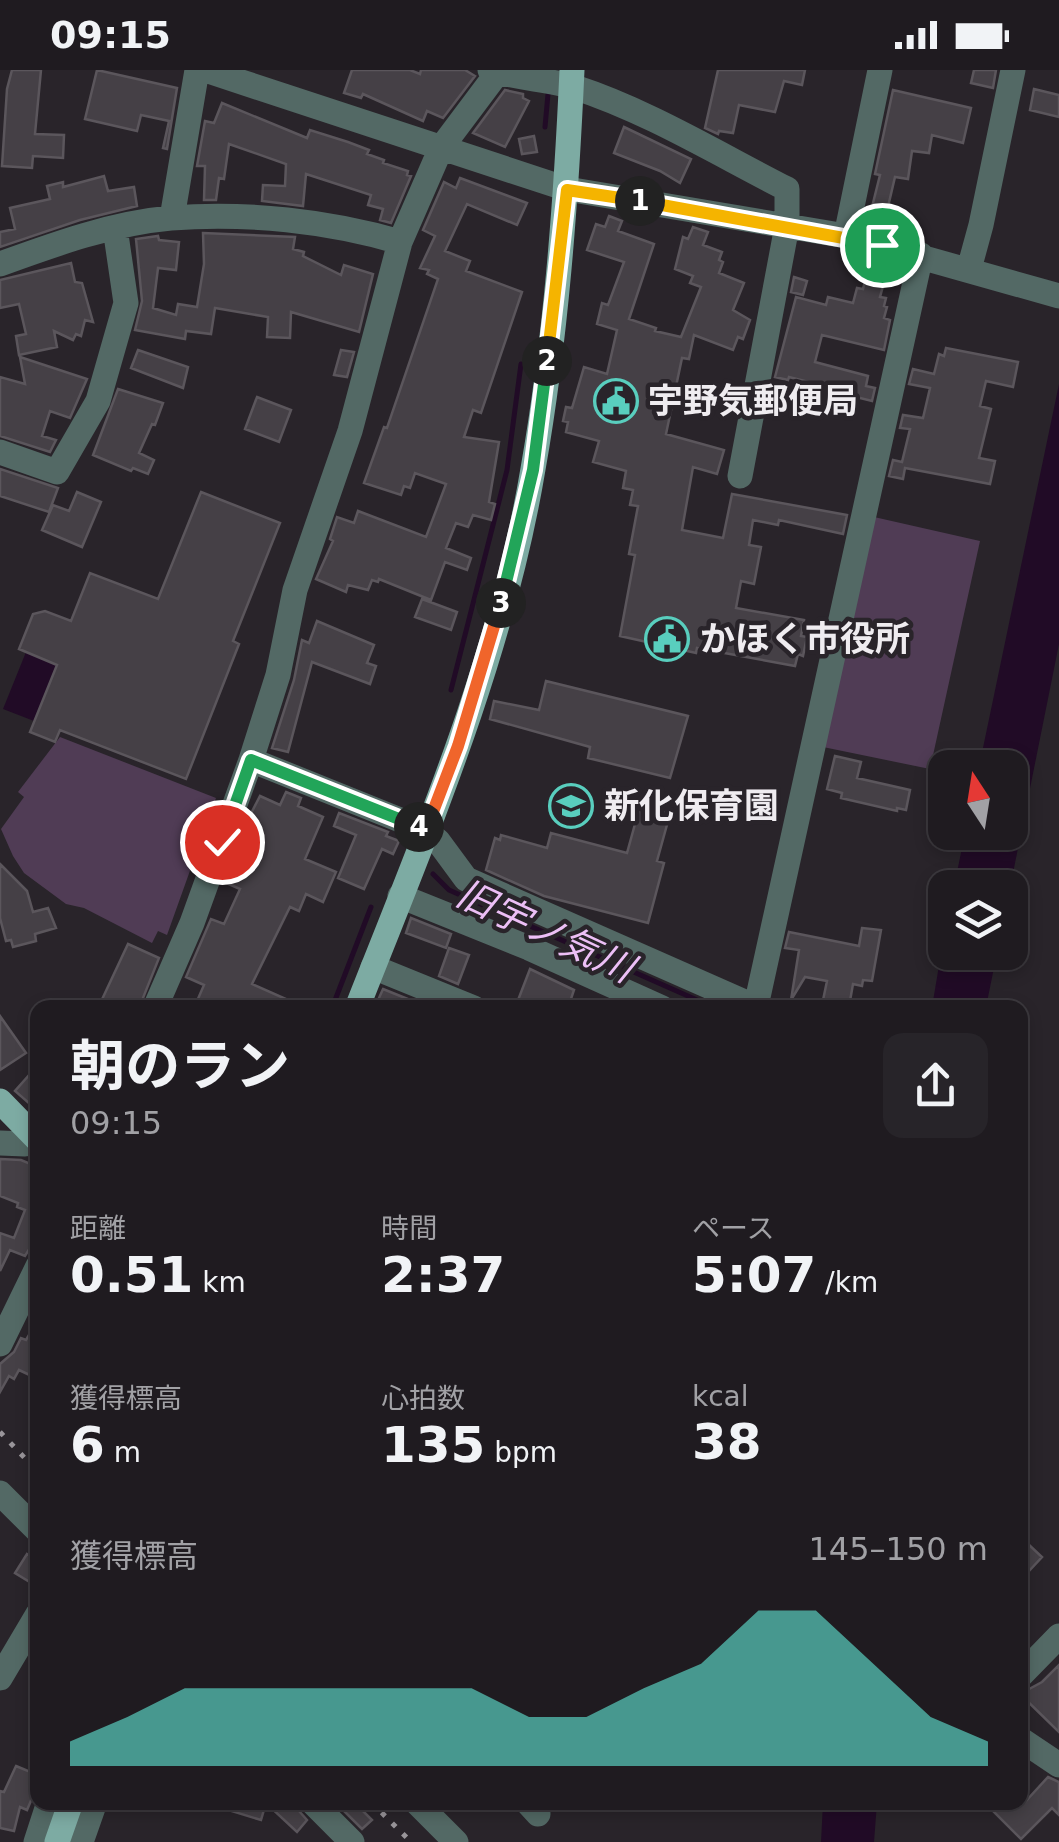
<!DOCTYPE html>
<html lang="ja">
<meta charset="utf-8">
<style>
:root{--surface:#1f1b20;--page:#272429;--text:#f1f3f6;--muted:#a1a1a5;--line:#3c393e;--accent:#59cebe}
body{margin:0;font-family:"DejaVu Sans","Noto Sans JP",sans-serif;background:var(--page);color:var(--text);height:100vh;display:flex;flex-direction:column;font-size:38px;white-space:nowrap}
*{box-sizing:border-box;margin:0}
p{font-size:32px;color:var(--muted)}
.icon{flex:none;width:55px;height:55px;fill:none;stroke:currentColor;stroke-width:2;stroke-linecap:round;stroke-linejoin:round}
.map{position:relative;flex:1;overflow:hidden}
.details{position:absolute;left:30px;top:930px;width:998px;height:810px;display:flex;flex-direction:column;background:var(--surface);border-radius:20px;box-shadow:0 5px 15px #0003,0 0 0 2px var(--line)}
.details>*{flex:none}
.needle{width:65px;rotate:348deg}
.tools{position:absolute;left:928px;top:680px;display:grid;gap:20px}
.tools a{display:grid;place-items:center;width:100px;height:100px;border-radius:20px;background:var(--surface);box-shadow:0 5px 15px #0003,0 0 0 2px var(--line);font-size:50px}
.pin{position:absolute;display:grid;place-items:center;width:85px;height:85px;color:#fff;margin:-42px;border:5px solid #fff;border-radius:50%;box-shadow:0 2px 10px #0007}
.km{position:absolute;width:50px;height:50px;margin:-25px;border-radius:50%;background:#222;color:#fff;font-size:28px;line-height:50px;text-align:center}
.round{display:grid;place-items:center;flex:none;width:105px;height:105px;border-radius:20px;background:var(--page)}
.head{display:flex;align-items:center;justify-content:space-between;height:170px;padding:0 40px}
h1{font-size:55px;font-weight:700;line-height:75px}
.figures{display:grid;grid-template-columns:repeat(3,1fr);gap:15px;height:170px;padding:10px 40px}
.figures div{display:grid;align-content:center}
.figures b{font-size:50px;font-weight:700}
.figures small{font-size:28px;font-weight:400}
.figures p{font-size:28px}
.chart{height:280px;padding:20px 40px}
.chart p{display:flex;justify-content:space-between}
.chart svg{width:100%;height:180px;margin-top:10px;fill:var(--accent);opacity:.7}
.status{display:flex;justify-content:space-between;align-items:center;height:70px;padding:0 50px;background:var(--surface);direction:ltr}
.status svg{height:28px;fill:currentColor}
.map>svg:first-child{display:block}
.green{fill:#503c55}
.water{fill:#210b26}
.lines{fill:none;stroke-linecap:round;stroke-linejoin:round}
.stream{stroke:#210b26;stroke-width:5}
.building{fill:#454046;stroke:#5b565c;stroke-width:2.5}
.minor{stroke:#536965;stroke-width:25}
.major{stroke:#7daba3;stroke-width:25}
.rail{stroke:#99959a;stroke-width:5;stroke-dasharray:5 10;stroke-linecap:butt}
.split-1-casing{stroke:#fff;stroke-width:20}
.split-2-casing{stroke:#fff;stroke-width:20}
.split-3-casing{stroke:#fff;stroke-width:20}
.split-4-casing{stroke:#fff;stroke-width:20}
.split-5-casing{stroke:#fff;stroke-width:20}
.split-1{stroke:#f5b400;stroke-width:12}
.split-2{stroke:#f5b400;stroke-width:12}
.split-3{stroke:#22a559;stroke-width:12}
.split-4{stroke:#f0652b;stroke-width:12}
.split-5{stroke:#22a559;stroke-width:12}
.labels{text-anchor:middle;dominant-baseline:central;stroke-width:9;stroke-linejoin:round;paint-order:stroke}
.poi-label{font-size:35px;font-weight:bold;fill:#efecf0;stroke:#29242a;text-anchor:start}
.water-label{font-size:38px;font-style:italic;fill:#ecbff6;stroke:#29242a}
</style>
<div class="status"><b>09:15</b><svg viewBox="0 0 49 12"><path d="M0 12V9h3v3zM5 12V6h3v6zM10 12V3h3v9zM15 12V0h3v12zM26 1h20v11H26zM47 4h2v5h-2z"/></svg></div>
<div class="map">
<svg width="1059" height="1772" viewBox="0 0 1059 1772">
<rect width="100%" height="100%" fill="#29242a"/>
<path class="green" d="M874 447 980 471 930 699 823 677Z
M60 667 216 728 167 865 158 861 152 873 84 838 66 834 24 803 13 786 1 759 24 727 18 722Z"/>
<path class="water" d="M1059 314V574L1010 818 954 817 965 763 1010 762V698L979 697Z
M26 582 57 595 34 651 3 639Z
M945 860V882L997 883 986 937H932Z
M823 1733H877L874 1772H821Z"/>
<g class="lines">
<path class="stream" d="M545 57 548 24
M451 620 507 400 521 294
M433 804 449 820 715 938
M332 938 371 837"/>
</g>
<path class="building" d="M12 0H41L35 64 64 65 63 88 33 86 32 98 2 96 7 19Z
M97 0 177 18 167 79 163 78 169 51 141 45 137 61 85 49Z
M352 0H410L420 4 421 0H465L475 6 443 48 427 41 423 51 363 24 361 28 344 23Z
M718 0H805L802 15 784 11 775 42 739 35 733 63 719 61 718 64 705 58Z
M974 0H996L993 18 971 13Z
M1034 19 1059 25V47L1030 40Z
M505 20 523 24V28L529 31 505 77 473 63Z
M893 20 971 38 963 73 932 65 929 83 912 81 908 109 895 107 887 141 872 137 880 105 875 104Z
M222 33 307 68 310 60 348 72 369 80 367 84 384 90 383 93 408 101 407 105 411 106 391 153 380 150 383 139 368 135 371 125 306 104 303 136 262 131 263 115 285 116 286 94 229 74 224 109 219 108 216 130H204L205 96H197L205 51 214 53Z
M624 57 691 89 680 113 660 101 614 83Z
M534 66 537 82 522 84 519 69Z
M104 106 108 121 134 117 137 136 80 150 0 177V162L15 159 10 138 50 129 47 116 63 112V117Z
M460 108 527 133 517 155 467 134 445 181 470 191 466 201 522 222 481 343 473 340 464 367 499 372 489 432 495 434 491 450 473 445 468 457 456 453 446 478 471 488 467 500 445 492 431 530 379 509 378 512 372 510 368 520 348 515 346 522 316 509 333 471 330 469 337 447 354 453 358 441 426 467 446 414 415 403 410 418 404 416 401 425 364 413 384 357 387 358 438 209 427 204 429 200 420 198 435 166 423 160 444 112 456 118Z
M609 146 622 151 618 161 654 174 629 249 656 258 655 261 681 267 701 217 690 213 693 206 675 199 683 167 688 169 693 157 708 162 703 175 722 182 719 190 723 192 719 203 744 213 733 240 750 250 743 269 738 267 733 280 694 265 689 289 682 288 666 364 724 380 717 404 693 397 682 460 723 468 732 424 847 445 843 464 779 450 778 455 753 450 749 475 761 477 754 514 741 511 736 538 804 550 801 566 807 567 803 586 798 584 795 596 697 578 696 583 620 566 635 485 629 484 638 436 630 435 633 420 623 418 626 401 593 392 599 371 566 362 568 352 563 351 566 337 572 338 584 297 607 304 617 260 597 254 602 233 608 235 624 192 587 180 596 154 605 157Z
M203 163 295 167 293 179 304 182 303 186 341 205 344 195 373 204 359 262 291 242 290 268 267 267 268 247 215 238 211 264 186 261 185 269 135 260 142 231 136 169 158 166 159 170 179 172 176 200 158 198 153 238 176 245 178 234 197 237 204 194Z
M71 193 75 212 82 213 93 252 85 250 81 266 76 264 73 270 54 261 57 277 19 285 16 266 26 264 19 234 0 238V210Z
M794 207 807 211 803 225 791 222Z
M865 211 883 216 880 227 886 228 884 236 887 237 884 248 890 250 884 280 822 265 815 292 868 306 866 316 875 318 872 331 852 326 851 331 830 326 832 318 789 307 788 310 775 307 796 227 826 235 828 227 853 233 857 218 863 219Z
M946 278 1018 292 1013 317 986 311 980 336 991 339 979 388 995 391 990 414 905 398 903 409 889 406 893 390 902 392 910 359 900 358 903 345 923 348 930 318 909 314 913 299 934 304 939 284 944 286Z
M138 280 188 297 183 318 131 298Z
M341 280 354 282 347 307 334 305Z
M20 287 87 309 70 348 50 341 42 366 56 370 50 382 0 366V307L25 314Z
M118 319 163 333 155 355 152 354 139 383 154 390 148 404 133 398 131 401 93 385Z
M257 327 291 340 279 372 245 359Z
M0 399 58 418 49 442 0 426Z
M77 422 101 432 82 477 42 460 53 435 69 441Z
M201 422 280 453 233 571 239 574 186 709 60 660 55 672 30 662 57 595 19 579 33 544 45 541 71 551 90 503 158 529Z
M422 529 457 542 451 560 415 547Z
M317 551 374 575 367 593 376 596 370 614 312 592 288 682 272 678 294 610 302 570 309 573Z
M546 611 688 646 670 708 588 688 590 677 490 649 494 631 539 640Z
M835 686 861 692 857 708 910 720 906 740 897 738V741L841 728 842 723 827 719Z
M286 722 301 728 298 736 323 747 305 789 336 802 323 832 306 824 299 841 290 837 252 914 306 938H194L204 915 186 907 211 849 224 854 240 819 224 812 244 757 260 726 280 735Z
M640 736 670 744 657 791 664 793 648 853 544 826 486 800 495 768 500 770 501 765 547 778 551 763 627 783Z
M339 743 388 762 386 766 399 771 393 784 382 779 364 819 338 808 356 765 334 756Z
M0 794 27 821 33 842 48 838 56 858 35 864 36 871 13 877 11 870 6 871 0 848Z
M411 848 451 864 446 878 406 863Z
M862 858 881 860 872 911 863 910 862 916 853 914 850 931 844 930 842 938H836L822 935 827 911 805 907 791 930 799 880 785 878 789 862 859 876Z
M128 874 159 888 139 938H98Z
M449 878 469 885 458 914 439 906Z
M530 899 574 920 568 938H515Z
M383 919 430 938H388L390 932 379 928Z
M0 946 26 983 0 1000Z
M38 995V1041L15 1021Z
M0 1089 21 1090 38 1097V1165L25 1186 10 1180 0 1201V1163L14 1168 25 1140 17 1137 18 1133 0 1126Z
M38 1250V1309L19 1300 14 1309 9 1306 0 1322V1294L14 1282 21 1268 26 1270Z
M1027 1473 1042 1487 1029 1501 1020 1492V1480Z
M27 1484 38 1490V1517L15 1503Z
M1059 1595V1662L1020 1624 1042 1612Z
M16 1696 38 1705V1714L27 1740 20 1737 14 1761 0 1758V1721L4 1722Z
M1048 1707 1059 1712V1745L1052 1738 1021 1769 984 1732H1025Z
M216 1732H291L307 1750 297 1762 266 1733 261 1750 215 1736Z
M335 1732H354L372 1750 362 1759Z"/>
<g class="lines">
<path class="minor" d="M205 0 567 119 846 166 1059 226
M490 0C517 8 550 10 574 17 648 41 718 84 787 119V156L740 406
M172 148 197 0
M846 166 880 0
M400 172 350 361 295 520 278 605 251 690 425 760 438 771 466 809 758 938
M0 194C55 174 113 153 171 148 246 142 329 151 400 172L441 78 498 2
M969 199 981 155 1013 0
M0 382 57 402 98 331 126 233 115 158
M400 826 529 878 662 938
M373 897 474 938
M756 936 921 185
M155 938 192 853 251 690
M0 1073 25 1074 34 1068
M0 1274 38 1196
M0 1423 38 1461
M1020 1606 1059 1566
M0 1608 38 1544
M1020 1669 1059 1695
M312 1732 352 1772
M416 1732 456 1772
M527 1732 538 1744
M36 1772 49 1732
M81 1772 95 1732"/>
<path class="major" d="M357 938C426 763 502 585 533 399 556 268 566 133 572 0
M0 1031 38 1070
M57 1772 71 1732"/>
<path class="rail" d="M0 1362 38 1402
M371 1732 411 1772"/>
</g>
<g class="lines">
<g class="split-1-casing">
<path id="split-1" d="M640 131 882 175"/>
</g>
<g class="split-2-casing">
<path id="split-2" d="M547 291 567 120 640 131"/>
</g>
<g class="split-3-casing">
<path id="split-3" d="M501 533 533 400 547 291"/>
</g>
<g class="split-4-casing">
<path id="split-4" d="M419 757 426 760 458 676 501 533"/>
</g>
<g class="split-5-casing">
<path id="split-5" d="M222 772 251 690 419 757"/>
</g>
<use href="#split-1" class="split-1"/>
<use href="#split-2" class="split-2"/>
<use href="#split-3" class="split-3"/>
<use href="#split-4" class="split-4"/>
<use href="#split-5" class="split-5"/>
</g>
<defs>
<g id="civic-ring" transform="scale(2.25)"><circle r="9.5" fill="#29242a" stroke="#59cebe" stroke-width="1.5"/><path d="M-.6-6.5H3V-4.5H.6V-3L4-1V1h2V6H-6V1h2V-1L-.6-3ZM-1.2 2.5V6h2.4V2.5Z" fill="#59cebe"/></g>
<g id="school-ring" transform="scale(2.25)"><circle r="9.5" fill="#29242a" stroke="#59cebe" stroke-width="1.5"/><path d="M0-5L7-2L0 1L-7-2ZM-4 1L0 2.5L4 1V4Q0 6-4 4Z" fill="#59cebe"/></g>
</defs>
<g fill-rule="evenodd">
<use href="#civic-ring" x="616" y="331"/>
<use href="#civic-ring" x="667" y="569"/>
<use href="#school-ring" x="571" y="736"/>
</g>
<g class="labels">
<g class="poi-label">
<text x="648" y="331">宇野気郵便局</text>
<text x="700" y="569">かほく市役所</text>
<text x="604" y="736">新化保育園</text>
</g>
<g class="water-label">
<text transform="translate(545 861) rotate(25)">旧宇ノ気川</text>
</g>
</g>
</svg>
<div class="tools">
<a><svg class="needle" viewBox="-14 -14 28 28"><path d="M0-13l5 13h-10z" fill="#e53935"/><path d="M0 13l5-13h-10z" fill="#a1a1a5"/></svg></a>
<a><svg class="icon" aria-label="layers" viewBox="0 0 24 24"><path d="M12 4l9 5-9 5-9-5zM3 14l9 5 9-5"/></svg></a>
</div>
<div class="pin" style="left:882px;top:175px;background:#1e9e55"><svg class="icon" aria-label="arrive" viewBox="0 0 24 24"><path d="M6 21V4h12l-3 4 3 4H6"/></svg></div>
<div class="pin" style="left:222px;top:772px;background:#d93025"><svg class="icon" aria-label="check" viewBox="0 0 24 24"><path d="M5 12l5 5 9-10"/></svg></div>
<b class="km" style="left:640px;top:131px">1</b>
<b class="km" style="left:547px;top:291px">2</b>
<b class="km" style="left:501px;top:533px">3</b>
<b class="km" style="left:419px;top:757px">4</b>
<section class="details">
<div class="head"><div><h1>朝のラン</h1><p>09:15</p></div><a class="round"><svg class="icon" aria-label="share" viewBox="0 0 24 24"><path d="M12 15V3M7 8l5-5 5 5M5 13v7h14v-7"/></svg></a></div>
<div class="figures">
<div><p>距離</p><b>0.51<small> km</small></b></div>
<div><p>時間</p><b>2:37</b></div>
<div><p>ペース</p><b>5:07<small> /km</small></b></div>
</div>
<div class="figures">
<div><p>獲得標高</p><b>6<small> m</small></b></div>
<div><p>心拍数</p><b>135<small> bpm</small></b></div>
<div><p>kcal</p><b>38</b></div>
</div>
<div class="chart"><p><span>獲得標高</span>145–150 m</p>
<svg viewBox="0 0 160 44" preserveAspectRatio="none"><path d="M0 44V38L10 32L20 25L30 25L40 25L50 25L60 25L70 25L80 32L90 32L100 25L110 19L120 6L130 6L140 19L150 32L160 38V44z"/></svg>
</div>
</section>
</div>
